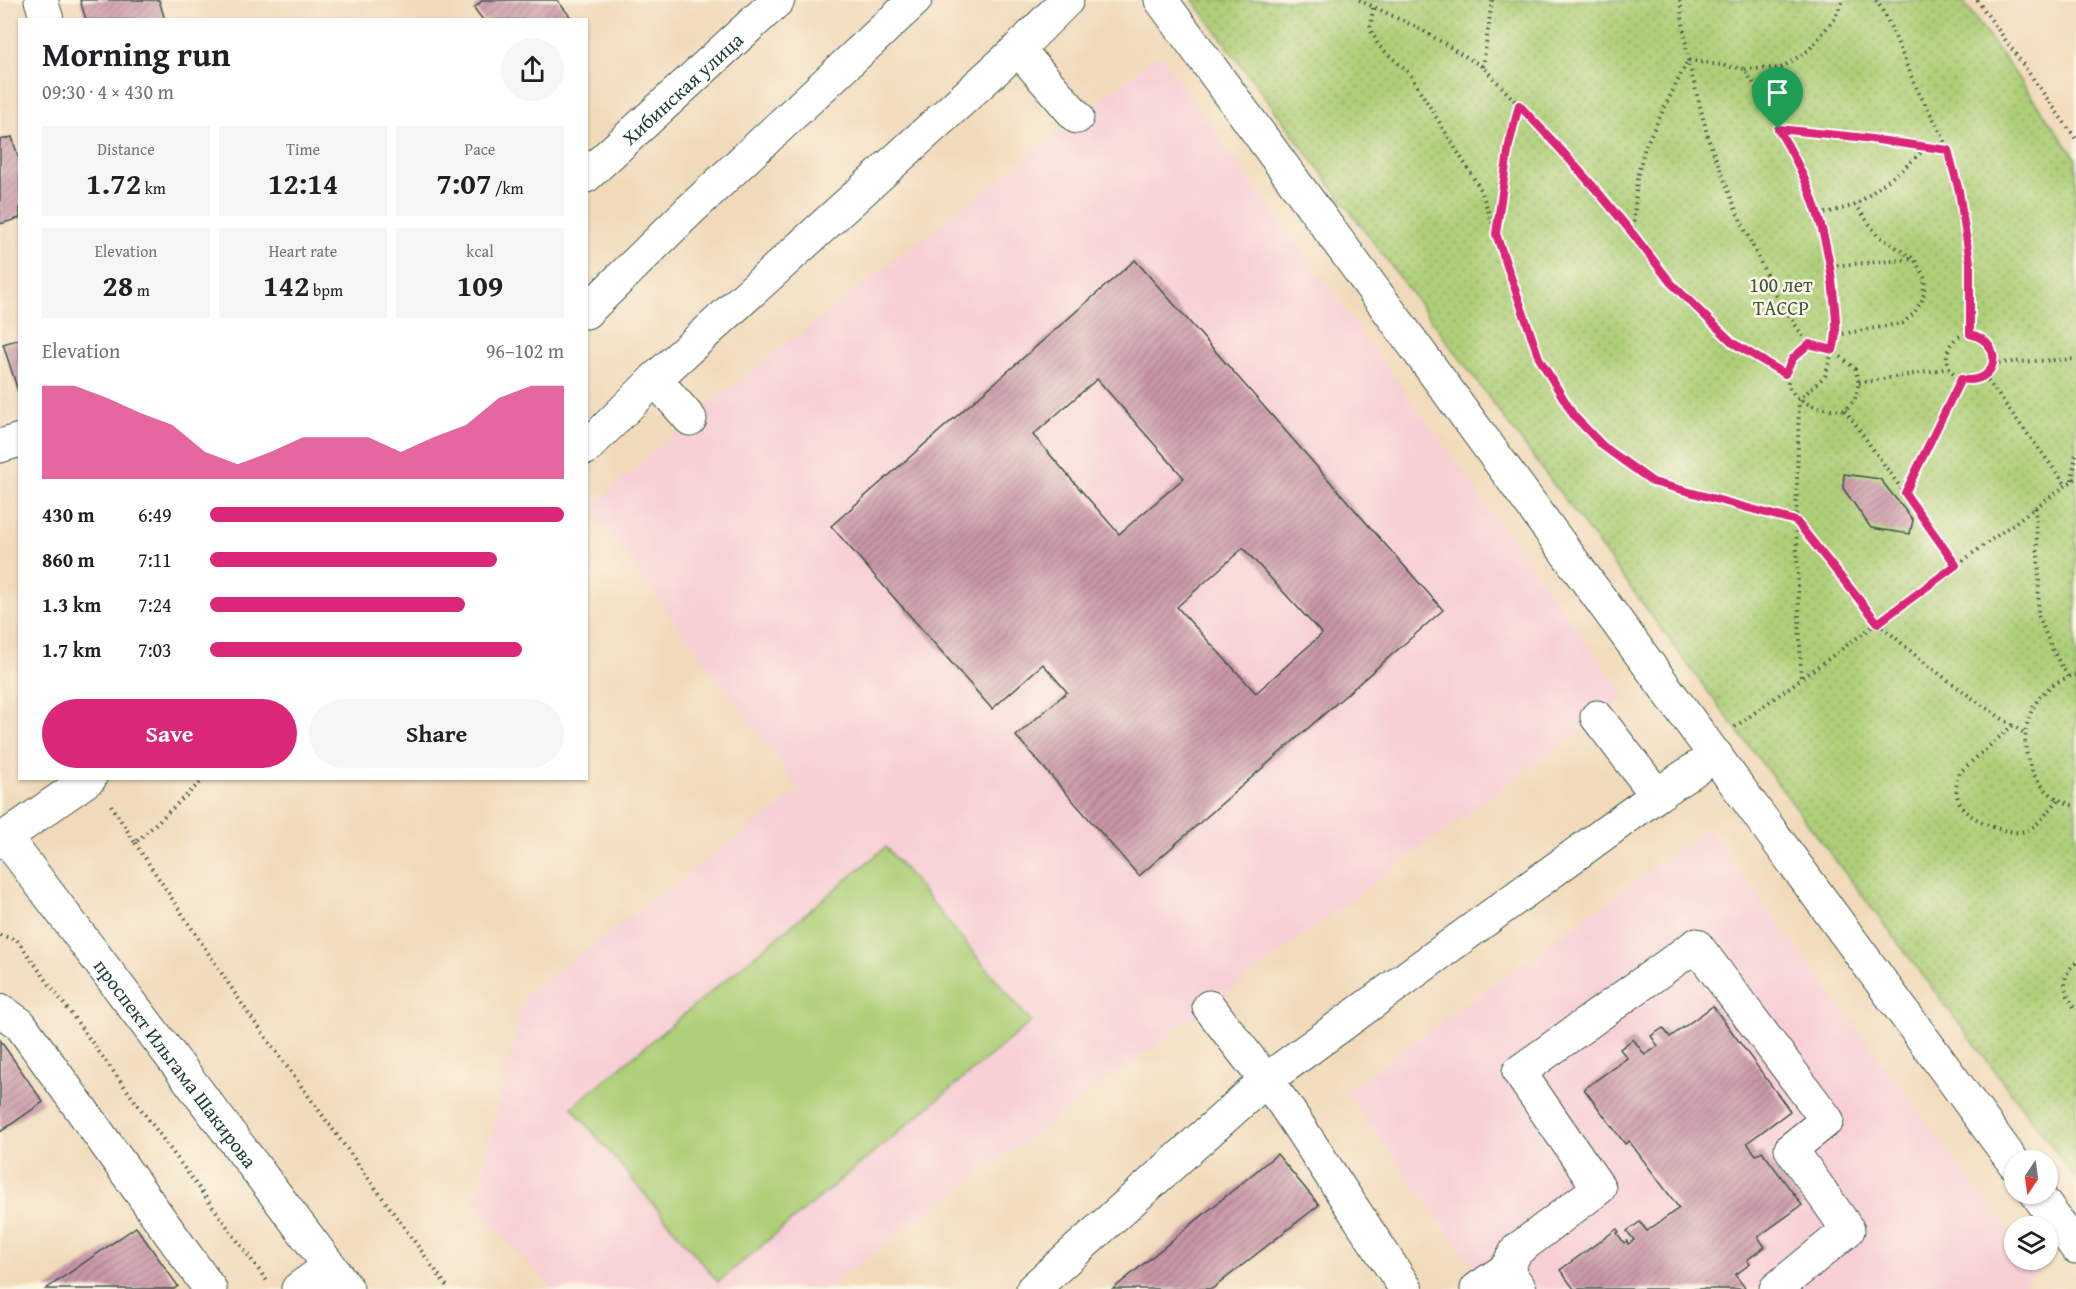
<!DOCTYPE html>
<meta charset="utf-8">
<style>
:root{--surface:#fff;--page:#f6f6f6;--text:#202124;--muted:#757577;--accent:#db2777}
body{margin:0;font-family:"Gentium Book Plus",serif;background:var(--page);color:var(--text);height:100vh;display:flex;flex-direction:column;font-size:22px;white-space:nowrap}
*{box-sizing:border-box;margin:0}
p{font-size:20px;color:var(--muted)}
.icon{flex:none;width:33px;height:33px;fill:none;stroke:currentColor;stroke-width:2;stroke-linecap:round;stroke-linejoin:round}
.map{position:relative;flex:1;overflow:hidden}
.details{position:absolute;left:18px;top:18px;width:570px;height:762px;display:flex;flex-direction:column;background:var(--surface);border-radius:0px;box-shadow:0 2px 4px #0004}
.details>*{flex:none}
.needle{width:39px;rotate:193deg}
.controls{position:absolute;left:2004px;top:1150px;display:grid;gap:12px}
.controls a{display:grid;place-items:center;width:54px;height:54px;border-radius:50%;background:var(--surface);box-shadow:0 2px 4px #0004;font-size:30px}
.pin{position:absolute;display:grid;place-items:center;width:51px;height:51px;color:#fff;margin:-62px -26px;border-radius:50% 50% 50% 0;rotate:-45deg;box-shadow:0 0 6px #0007}
.pin .icon{rotate:45deg}
.round{display:grid;place-items:center;flex:none;width:63px;height:63px;border-radius:32px;background:var(--page)}
.overview{display:flex;align-items:center;justify-content:space-between;height:102px;padding:0 24px}
h1{font-size:33px;font-weight:600;line-height:45px}
.stats{display:grid;grid-template-columns:repeat(3,1fr);gap:9px;height:102px;padding:6px 24px}
.stats div{display:grid;align-content:center;border-radius:0px;background:var(--page);text-align:center}
.stats b{font-size:30px;font-weight:600}
.stats small{font-size:16px;font-weight:400}
.stats p{font-size:16px}
.chart{height:168px;padding:12px 24px}
.chart p{display:flex;justify-content:space-between}
.chart svg{width:100%;height:108px;margin-top:6px;fill:var(--accent);opacity:.7}
.action{display:flex;gap:12px;margin-top:auto;padding:12px 24px}
.action a{flex:1;height:69px;border-radius:36px;background:var(--accent);color:#fff;font-size:24px;font-weight:600;line-height:69px;text-align:center}
.action a+a{background:var(--page);color:var(--text)}
ul{padding:0 24px;list-style:none;font-size:20px}
li{display:grid;grid-template-columns:96px 72px 1fr;align-items:center;height:45px}
li i{height:15px;border-radius:8px;background:var(--accent)}
.map>svg:first-child{display:block}
.built{fill:#f7cfd5}
.park{fill:url(#park-dots);stroke:#668656;stroke-width:1.5}
.pitch{fill:#aecf78;stroke:#668656;stroke-width:1.5}
.building{fill:url(#building-hatch);fill-rule:evenodd}
.lines{fill:none;stroke-linecap:round;stroke-linejoin:round}
.minor-casing{stroke:#3e5548;stroke-width:35}
.path{stroke:#3e5548;stroke-width:4;stroke-dasharray:1.5 4.5;stroke-linecap:butt}
.minor{stroke:#fff;stroke-width:33}
.route-casing{stroke:#fff;stroke-width:12}
.route{stroke:#db2777;stroke-width:8}
.labels{text-anchor:middle;dominant-baseline:central;stroke-width:5;stroke-linejoin:round;paint-order:stroke}
.street-label{font-size:20px;fill:#1f3d34;stroke:#fcf5e5}
.park-label{font-size:20px;fill:#3c5a42;stroke:#fcf5e5}
</style>
<div class="map">
<svg width="2076" height="1289" viewBox="0 0 2076 1289">
<defs>
<pattern id="park-dots" width="8" height="8" patternUnits="userSpaceOnUse" patternTransform="scale(1.5)"><rect width="8" height="8" fill="#aecf78"/><path d="M2 2h.1M6 6h.1" fill="none" stroke="#8da963" stroke-width="1.8" stroke-linecap="round"/></pattern>
<pattern id="building-hatch" width="6" height="6" patternUnits="userSpaceOnUse" patternTransform="scale(1.5)"><rect width="6" height="6" fill="#c995a6"/><path d="M-1 1l2-2M0 6l6-6M5 7l2-2" fill="none" stroke="#a37b88"/></pattern>
</defs>
<rect width="100%" height="100%" fill="#fcf5e5"/>
<filter id="ink" filterUnits="userSpaceOnUse"><feTurbulence type="fractalNoise" baseFrequency=".0167" numOctaves="2"/><feDisplacementMap in="SourceGraphic" scale="12" xChannelSelector="R" yChannelSelector="G"/><feConvolveMatrix kernelMatrix="1 2 1 2 8 2 1 2 1" color-interpolation-filters="sRGB"/></filter>
<filter id="wash" filterUnits="userSpaceOnUse"><feTurbulence type="fractalNoise" baseFrequency=".008" numOctaves="4" result="noise"/><feDisplacementMap in="SourceGraphic" scale="24" xChannelSelector="R" yChannelSelector="G"/><feGaussianBlur stdDeviation="1.35" result="paint"/><feColorMatrix in="noise" values="0 0 0 0 0 0 0 0 0 0 0 0 0 0 0 0 0 1.4 0 .05"/><feComposite in="paint" operator="in"/></filter>
<g filter="url(#wash)">
<rect width="100%" height="100%" fill="#f1daba"/>
<path class="built" d="M1159 54 1626 696 826 1289H552L474 1204 525 995 800 791 591 508 690 419Z
M1708 829 2014 1239V1260H2030L2039 1272 2015 1289H1490L1345 1091Z"/>
<path class="park" d="M1193 0H1962L2076 158V1178L1706 689Z"/>
<path class="pitch" d="M886 847 1031 1022 718 1282 572 1107Z"/>
<g id="blocks">
<path class="building" d="M80 0H159L165 20H86Z
M483 0H557L573 20H483L474 8Z
M12 137 20 163V218L0 224V140Z
M1135 260 1443 610 1139 876 1016 736 1067 692 1043 664 992 709 831 526ZM1097 379 1184 478 1119 534 1033 435ZM1243 548 1322 634 1256 693 1177 607Z
M20 339V394H19L3 344Z
M1844 474 1880 479 1913 520 1910 534 1871 528 1843 488Z
M1713 1006 1790 1111 1747 1143 1756 1155 1762 1151 1802 1205 1758 1237 1765 1247 1747 1260 1750 1264 1735 1275 1746 1289H1574L1560 1270 1617 1229 1619 1232 1617 1233 1624 1243 1627 1241 1628 1244 1634 1240 1627 1231 1640 1222 1647 1231 1679 1208 1629 1141 1625 1144 1584 1089 1627 1058 1620 1049 1633 1039 1645 1055 1658 1046 1651 1036 1663 1028 1670 1037Z
M0 1040 43 1102 0 1132Z
M1277 1154 1319 1205 1212 1289H1113Z
M136 1227 178 1286 174 1289H46Z"/>
</g>
</g>
<g filter="url(#ink)">
<use href="#blocks" fill-opacity="0" stroke="#3e5548" stroke-width="1.5"/>
<g class="lines">
<g class="minor-casing">
<g id="minor">
<path d="M41 0 47 20"/>
<path d="M1161 0 2014 1163"/>
<path d="M1018 49 1077 117"/>
<path id="s1" d="M586 176 778 0"/>
<path d="M586 312 690 210 915 0"/>
<path d="M655 379 690 419"/>
<path d="M0 446 20 440"/>
<path d="M586 448 655 379 1018 49 1067 0"/>
<path d="M1597 717 1657 795"/>
<path id="s2" d="M6 838 347 1289"/>
<path d="M0 841 90 778"/>
<path d="M1209 1007 1284 1104 1406 1289"/>
<path d="M0 1010 20 1024 210 1289"/>
<path d="M2037 1194 2076 1247"/>
<path d="M1506 1269 1517 1250 1599 1188 1519 1072 1696 945 1827 1120 1791 1149 1848 1230 1776 1289"/>
<path d="M298 1289 330 1266"/>
<path d="M1033 1289 1266 1080 1657 795 1716 755"/>
<path d="M1477 1289 1506 1269 1520 1289"/>
</g>
</g>
<path class="path" d="M1359 0 1422 30 1483 67 1562 151 1633 234 1671 283 1733 343 1786 374
M1680 0 1688 60 1709 141 1738 215 1776 295 1808 344
M1876 0C1893 26 1902 55 1914 83 1925 106 1941 128 1949 153 1968 211 1970 273 1970 334
M1977 0 2076 139
M1373 8 1370 29 1379 46 1409 73 1481 190 1539 358 1574 415 1603 446 1653 482 1796 521 1878 623 1926 664 1983 706 2024 733
M1483 67 1492 0
M1745 69 1781 68 1809 50 1834 19 1843 0
M1779 129 1857 137 1948 150
M1819 215 1856 205 1903 169 1925 149
M1496 231 1509 145 1519 106
M1633 234 1637 177 1645 147 1688 60 1745 69 1794 153 1819 215 1831 266 1837 335 1825 376 1799 400 1796 521 1801 678
M1831 266 1913 259
M1947 357a23 23 0 1 1 46 0a23 23 0 1 1-46 0Z
M1837 335 1903 323 1914 313 1923 299 1925 278 1914 259 1877 235 1856 205
M1808 344 1833 350 1855 369 1859 383 1855 399 1845 410C1824 409 1794 406 1788 383 1785 373 1787 365 1794 357 1798 352 1804 348 1808 344Z
M1993 363 2076 359
M1984 376 2066 485
M1859 383 1950 368
M1845 410 1956 565
M2072 480 2076 454
M1905 493 1961 379
M2035 508 2039 575 2038 615 2053 651 2068 677
M2076 675C2008 691 2009 790 2076 806
M2013 725 1960 772C1955 782 1955 794 1960 804 1968 820 2008 836 2025 831 2038 827 2050 809 2059 799
M1735 727 2076 478
M111 805 135 843 205 778
M135 843 248 1013 449 1289
M0 935 17 940 267 1281
M2076 963C2058 977 2065 995 2076 1010"/>
<use href="#minor" class="minor"/>
</g>
</g>
<g class="lines" filter="url(#ink)">
<g class="route-casing">
<path id="route" d="M1519 105 1562 151 1598 192 1633 234 1671 283 1733 343 1785 374 1793 358 1809 344 1833 350C1838 333 1836 317 1834 299 1829 239 1811 181 1778 129L1857 137 1948 150 1959 191 1970 262V334C2007 343 1997 387 1961 379L1905 493 1956 565 1878 623 1796 521 1653 482 1603 446 1574 416 1539 358 1496 234 1509 145Z"/>
</g>
<use href="#route" class="route"/>
</g>
<g class="labels">
<g class="street-label">
<text stroke="none"><textPath href="#s1" startOffset="130">Хибинская улица</textPath></text>
<text stroke="none"><textPath href="#s2" startOffset="282">проспект Ильгама Шакирова</textPath></text>
</g>
<g class="park-label">
<text x="1781" y="284">100 лет<tspan x="1781" dy="23">ТАССР</tspan></text>
</g>
</g>
</svg>
<div class="controls">
<a><svg class="needle" viewBox="-14 -14 28 28"><path d="M0-13l5 13h-10z" fill="#e53935"/><path d="M0 13l5-13h-10z" fill="#757577"/></svg></a>
<a><svg class="icon" aria-label="layers" viewBox="0 0 24 24"><path d="M12 4l9 5-9 5-9-5zM3 14l9 5 9-5"/></svg></a>
</div>
<div class="pin" style="left:1778px;top:129px;background:#1e9e55"><svg class="icon" aria-label="arrive" viewBox="0 0 24 24"><path d="M6 21V4h12l-3 4 3 4H6"/></svg></div>
<section class="details">
<div class="overview"><div><h1>Morning run</h1><p>09:30 · 4 × 430 m</p></div><a class="round"><svg class="icon" aria-label="share" viewBox="0 0 24 24"><path d="M12 15V3M7 8l5-5 5 5M5 13v7h14v-7"/></svg></a></div>
<div class="stats">
<div><p>Distance</p><b>1.72<small> km</small></b></div>
<div><p>Time</p><b>12:14</b></div>
<div><p>Pace</p><b>7:07<small> /km</small></b></div>
</div>
<div class="stats">
<div><p>Elevation</p><b>28<small> m</small></b></div>
<div><p>Heart rate</p><b>142<small> bpm</small></b></div>
<div><p>kcal</p><b>109</b></div>
</div>
<div class="chart"><p><span>Elevation</span>96–102 m</p>
<svg viewBox="0 0 160 44" preserveAspectRatio="none"><path d="M0 44V6L10 6L20 11L30 17L40 22L50 33L60 38L70 33L80 27L90 27L100 27L110 33L120 27L130 22L140 11L150 6L160 6V44z"/></svg>
</div>
<ul>
<li><b>430 m</b>6:49<i style="width:100%"></i></li>
<li><b>860 m</b>7:11<i style="width:81%"></i></li>
<li><b>1.3 km</b>7:24<i style="width:72%"></i></li>
<li><b>1.7 km</b>7:03<i style="width:88%"></i></li>
</ul>
<div class="action"><a>Save</a><a>Share</a></div>
</section>
</div>
